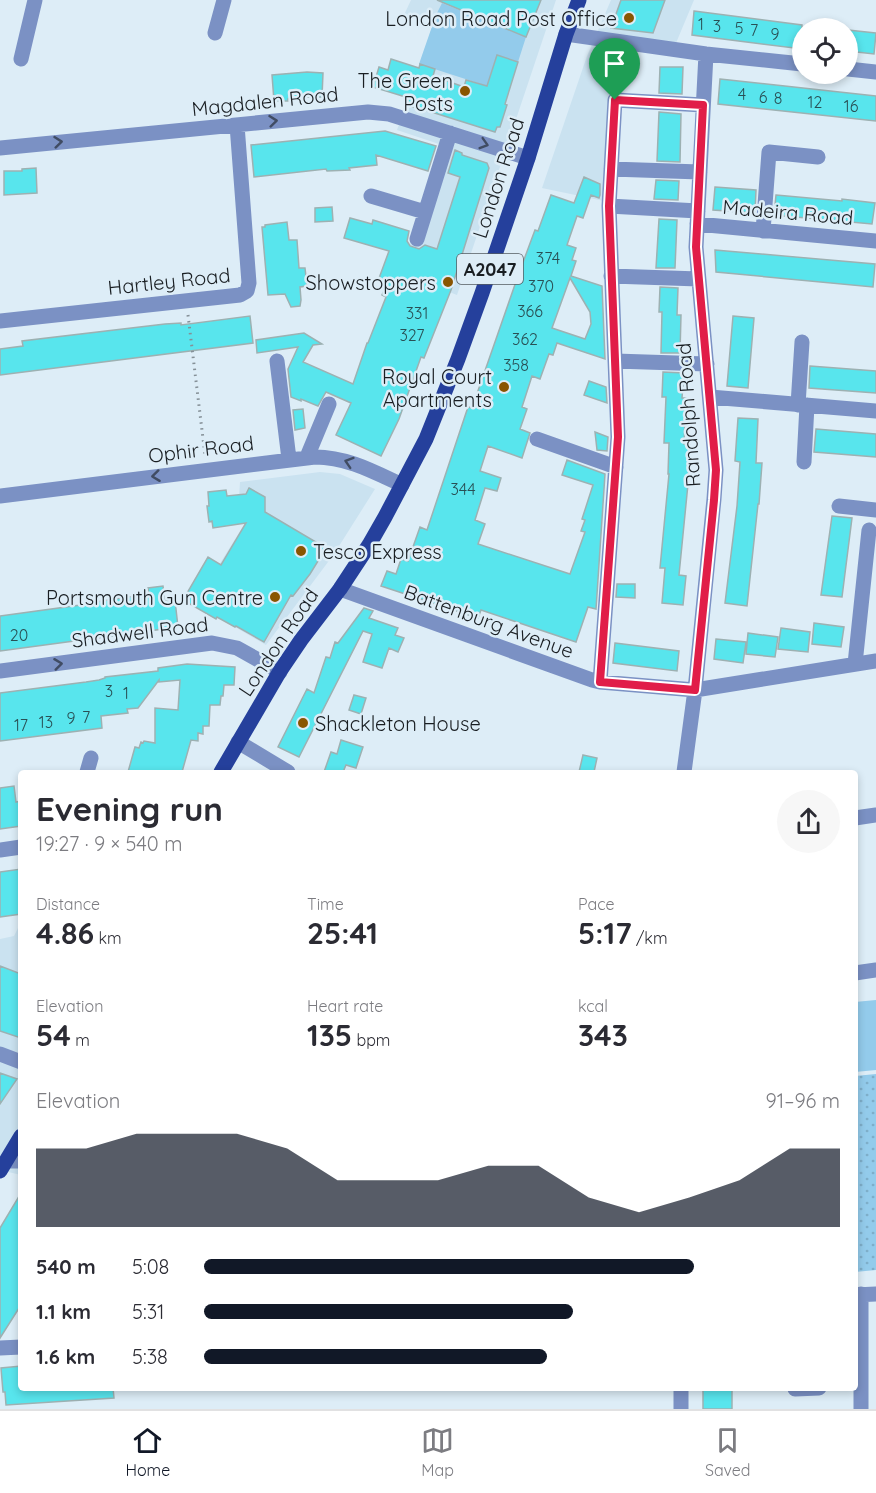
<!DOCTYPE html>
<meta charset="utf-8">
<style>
:root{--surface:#fff;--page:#f7f7f7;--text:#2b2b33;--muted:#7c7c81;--line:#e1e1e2;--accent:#111827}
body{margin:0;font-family:Quicksand,sans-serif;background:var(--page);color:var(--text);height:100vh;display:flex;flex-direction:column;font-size:22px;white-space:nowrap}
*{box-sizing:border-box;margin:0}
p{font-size:20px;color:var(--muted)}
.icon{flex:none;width:33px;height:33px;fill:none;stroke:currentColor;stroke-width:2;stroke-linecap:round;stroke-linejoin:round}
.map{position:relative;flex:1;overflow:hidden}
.sheet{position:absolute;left:18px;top:770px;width:840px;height:621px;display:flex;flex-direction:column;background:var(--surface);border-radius:6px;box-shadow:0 3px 9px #0003}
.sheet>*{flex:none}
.tools{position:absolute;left:792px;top:18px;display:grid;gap:12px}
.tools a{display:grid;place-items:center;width:66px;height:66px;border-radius:50%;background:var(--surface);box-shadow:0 3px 9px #0003;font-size:30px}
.pin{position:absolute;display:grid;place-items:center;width:51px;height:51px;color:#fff;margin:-62px -26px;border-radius:50% 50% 50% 0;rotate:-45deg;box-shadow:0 0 6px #0007}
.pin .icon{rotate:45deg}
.round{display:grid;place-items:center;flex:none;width:63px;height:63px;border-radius:32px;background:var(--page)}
.headline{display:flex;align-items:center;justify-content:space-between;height:102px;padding:0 18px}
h1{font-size:33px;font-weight:800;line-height:45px}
.stats{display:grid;grid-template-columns:repeat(3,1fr);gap:9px;height:102px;padding:6px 18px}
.stats div{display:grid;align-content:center}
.stats b{font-size:30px;font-weight:800}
.stats small{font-size:16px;font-weight:400}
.stats p{font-size:16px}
.chart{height:168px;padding:12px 18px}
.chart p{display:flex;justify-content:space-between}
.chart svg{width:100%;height:108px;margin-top:6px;fill:var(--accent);opacity:.7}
ul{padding:0 18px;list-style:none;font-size:20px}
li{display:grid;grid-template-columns:96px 72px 1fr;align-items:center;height:45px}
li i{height:15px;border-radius:8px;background:var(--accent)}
.dock{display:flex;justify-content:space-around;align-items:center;height:84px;border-top:2px solid var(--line);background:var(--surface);font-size:16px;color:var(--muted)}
.dock a{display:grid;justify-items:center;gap:3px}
.dock .active{color:var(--accent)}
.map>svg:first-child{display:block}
.built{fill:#cae2f0}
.green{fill:#93cbeb}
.park{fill:url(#park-dots)}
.building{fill:#58e5ed;stroke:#9db1b2;stroke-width:1.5;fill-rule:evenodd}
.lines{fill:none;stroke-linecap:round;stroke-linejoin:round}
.path{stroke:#859097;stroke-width:3;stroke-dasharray:1.5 4.5;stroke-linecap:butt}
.minor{stroke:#7b91c4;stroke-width:15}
.major{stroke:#25409c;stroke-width:15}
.oneway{stroke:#404c63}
.route-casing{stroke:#fff;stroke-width:12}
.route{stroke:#e11d48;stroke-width:8}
.poi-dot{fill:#895501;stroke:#ddedf7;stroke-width:2}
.labels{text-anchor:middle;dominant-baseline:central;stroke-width:5;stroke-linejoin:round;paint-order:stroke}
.number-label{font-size:16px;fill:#295055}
.shield{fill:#ddedf7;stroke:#545c62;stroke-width:1.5}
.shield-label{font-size:18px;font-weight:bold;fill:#191e22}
.poi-label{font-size:20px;fill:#191e22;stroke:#ddedf7;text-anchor:end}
.street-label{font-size:20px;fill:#191e22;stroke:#ddedf7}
</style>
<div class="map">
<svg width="876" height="1409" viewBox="0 0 876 1409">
<defs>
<pattern id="park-dots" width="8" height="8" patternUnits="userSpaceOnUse" patternTransform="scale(1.5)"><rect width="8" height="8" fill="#93cbeb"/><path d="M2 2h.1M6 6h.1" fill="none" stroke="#7eaec9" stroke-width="1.8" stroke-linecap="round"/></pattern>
</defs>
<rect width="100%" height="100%" fill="#ddedf7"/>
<path class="built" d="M411 0H556L457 295 400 273 442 145 397 130 436 16 404 15Z
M611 0H694L676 43 620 36 617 94H609L604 201 542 188 587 56Z
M320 472 340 474 375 489 334 554 266 645 235 627 244 612 214 573 255 507 239 498 240 482Z
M21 922V1175L0 1170V939L14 936Z"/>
<path class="green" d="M442 3 526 37 518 62 497 55 487 86 419 64 436 15Z
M876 1000V1070L855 1072V1002Z"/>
<path class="park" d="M876 1074V1270L855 1272V1076Z"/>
<path class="building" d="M437 0H541L526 37Z
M621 0H665L653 33 611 28Z
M694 11 802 25V49L692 35Z
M848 30 876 33 874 54 848 51Z
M497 55 518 62 505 104 507 105 500 127H497L495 132 422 109V110L407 105 409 98 373 87 379 67 388 70 391 59 419 68 420 64 435 69 433 76 464 87 466 80 487 86Z
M660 67H683L682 94 659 93Z
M307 72 323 73 322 97H305V98L288 99V101H274L272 75Z
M720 79 876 96V121L718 104Z
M659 112 681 114 680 162 657 161Z
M385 131 436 146 428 171 376 155 377 165 349 168 350 170 327 171 326 169 254 177 251 145Z
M455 150 462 153V155L487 163 489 168 451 290 424 358 421 357 399 419 381 456 336 435 351 403 326 392 318 406 301 399V401L291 397 288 369 298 347 257 353 256 340 304 333 322 344 313 345 303 362 353 384 367 343H368L386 297 382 295 387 284 378 281 389 251 344 238 350 218 372 224 373 220 409 231 407 241 410 246 419 249 425 245 437 249 460 177 448 173Z
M36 168 37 193 4 195V171H22V169Z
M584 177 600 184V195L599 198 591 195 583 218 577 216 567 245 576 248 572 260 576 261 571 276 602 286 605 359 557 343 553 355 549 354 540 379 532 376 522 407 527 409 520 429 530 433 522 458 488 446 480 471 501 478 497 491 485 488 475 520 485 524 478 544 570 574 585 532 581 531 585 520 582 519 593 485 562 475 567 460 605 474 596 609 588 607 576 642 481 610 478 618 381 586 387 571 396 574 401 559 408 561 420 527 427 530 468 407 472 408 519 273 535 230 538 231 551 195 574 203ZM570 278 590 312 591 324 585 339 552 328Z
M656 180 679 181 678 200 654 199Z
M715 187 756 190 755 213 713 210Z
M776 195 842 201V199L875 203 872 224 774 215Z
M332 207 333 221 315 222V208Z
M659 219 677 220 675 268H656Z
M287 222 289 240H297L299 268H305L307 286 300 287 301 300 300 306 291 307 285 294 268 295 262 227H265V225Z
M715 250 875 264 873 287 716 272Z
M660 287 678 288 677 315H681L680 353H661L662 312H659Z
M250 316 253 343 0 375V349L23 346 22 341 165 324 181 323V325Z
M733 316 754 318 748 388 727 386Z
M810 366 876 371V393L809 388Z
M663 372 684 373 682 398H686L684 444H690L688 484 679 575 686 576 683 605 662 603 665 568H660L669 474H668L669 443H664L666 397H662Z
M589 381 606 387 607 403 584 395Z
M303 409 305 428 295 430 293 410Z
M738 418 758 419 756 463H762L759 504H758L747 606 725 603 737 506 740 462 735 461Z
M816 429 876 434V457L814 452Z
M595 432 608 437 607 451 597 450Z
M249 488 265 497V512L326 548 310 574 293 596 291 595 264 642 236 626 235 627 217 617 216 619 183 600 208 557 221 565 246 523 213 528 212 521 209 522 207 506H209L208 492 226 490 227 496 246 494Z
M832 516 852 518 842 597 821 595Z
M617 584H635V598L616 597Z
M163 586 165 601 175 600 178 627 0 651V616L95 603V602L149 594 148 588Z
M364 608 373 611 369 618 398 628 395 635 404 638 398 652 389 648 382 668 363 662 372 634 363 631 299 757 278 747 307 689 314 693 326 657 330 658 335 642 338 643Z
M814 623 844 627 841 647 812 644Z
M781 628 810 632 808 652 778 649Z
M748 633 778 637 775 657 746 654Z
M716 639 746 642 743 663 714 659Z
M615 643 679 651 677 671 613 663Z
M187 664 235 667 234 685H224L223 696H221L220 705H210L209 726H203V734L198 733V741L191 740 182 772H128L135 747 139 748 141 742 143 743 144 741 155 743V708L178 710 180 680 159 682V680L138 708 127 709 128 713 101 716 102 728 0 741V693L86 682 99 680 105 678V677L158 671V668Z
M354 695 366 698 361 714 349 710Z
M341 740 363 747 356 768 346 765 343 772H324L331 752 337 754Z
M583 755 597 758 594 772H579Z
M14 786 16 802 21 801V826L0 829V788Z
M21 869V914L0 917V872Z
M0 966 21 974V1038L0 1031Z
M0 1073 17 1079 0 1104Z
M21 1193V1305L0 1338V1228Z
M21 1366V1388H113L114 1398 6 1405 5 1392H3L1 1368Z
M703 1388H732V1409H703Z"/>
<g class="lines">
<path class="path" d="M188 315 205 455"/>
<path class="minor" d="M215 33 224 0
M566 34 706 54 802 64
M21 59 35 0
M848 69 876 72
M0 148 368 112 389 114 528 158
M611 169 700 172
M371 196 425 212
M609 206 698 211
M697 224 876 241
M763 231 769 152 818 157
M417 239 450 133
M611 276 699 279
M0 321 240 295 247 291 249 283 237 125
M277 361 289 459
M615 361 707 364
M710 397 876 411
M798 405 802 342
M537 439 616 467
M307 457 329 404
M804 462 807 405
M0 496 315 457C347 457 374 472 402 485
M839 506 876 510
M340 589 592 680 600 682 695 690 876 661
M855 664 869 530
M0 671 212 643 237 648 280 672
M600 682 618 437 609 206 615 100 703 105
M238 742 288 772
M87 772 91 758
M684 772 695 690 714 499 716 470 696 247 706 54
M855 818 876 815
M0 850 21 847
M855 973 876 970
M0 1054 21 1062
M7 1161H21
M861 1294V1409
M855 1295 876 1294
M0 1348 21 1347
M681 1388V1409
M795 1389 819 1388"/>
<path class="major" d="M221 772 280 671 301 640 340 589 369 545 385 517 426 439 458 359 482 293 528 158 566 34 579 0
M0 1171 21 1136"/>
</g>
<defs><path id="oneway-chevron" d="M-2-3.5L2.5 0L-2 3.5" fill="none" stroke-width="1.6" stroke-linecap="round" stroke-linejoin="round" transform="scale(1.5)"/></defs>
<g class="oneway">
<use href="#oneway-chevron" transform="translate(273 121) rotate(-6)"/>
<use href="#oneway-chevron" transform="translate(58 142) rotate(-6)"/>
<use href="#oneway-chevron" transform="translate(484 144) rotate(17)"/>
<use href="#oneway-chevron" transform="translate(349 462) rotate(-162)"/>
<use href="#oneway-chevron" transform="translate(156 476) rotate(173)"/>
<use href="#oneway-chevron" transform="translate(58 664) rotate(-7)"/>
</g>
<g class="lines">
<g class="route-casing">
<path id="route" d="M615 100 703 105 696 247 716 470 714 500 695 690 600 682 618 437 609 206Z"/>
</g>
<use href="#route" class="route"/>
</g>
<g class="poi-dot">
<circle cx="629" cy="18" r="6"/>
<circle cx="465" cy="91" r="6"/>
<circle cx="448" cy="282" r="6"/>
<circle cx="504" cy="387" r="6"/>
<circle cx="301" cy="551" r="6"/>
<circle cx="275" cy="597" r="6"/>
<circle cx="303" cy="723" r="6"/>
</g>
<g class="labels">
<g class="number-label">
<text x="701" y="24">1</text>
<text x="717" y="26">3</text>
<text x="739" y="28">5</text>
<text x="754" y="30">7</text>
<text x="775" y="34">9</text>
<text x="742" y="94">4</text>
<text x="763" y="97">6</text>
<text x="778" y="98">8</text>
<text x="815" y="102">12</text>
<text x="851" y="106">16</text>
<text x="548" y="258">374</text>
<text x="541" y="286">370</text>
<text x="530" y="311">366</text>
<text x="417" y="313">331</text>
<text x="412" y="335">327</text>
<text x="525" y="339">362</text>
<text x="516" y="365">358</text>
<text x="463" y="489">344</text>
<text x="19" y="635">20</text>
<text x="109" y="691">3</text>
<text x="126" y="693">1</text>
<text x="86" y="717">7</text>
<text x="71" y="718">9</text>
<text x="46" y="722">13</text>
<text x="21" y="725">17</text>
</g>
<rect class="shield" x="457" y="254" width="66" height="30" rx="4.5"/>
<g class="shield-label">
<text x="490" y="269">A2047</text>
</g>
<g class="poi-label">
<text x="617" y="18">London Road Post Office</text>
<text x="453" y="80">The Green<tspan x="453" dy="23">Posts</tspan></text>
<text x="436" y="282">Showstoppers</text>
<text x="492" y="376">Royal Court<tspan x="492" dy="23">Apartments</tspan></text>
<text x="313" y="551" text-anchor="start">Tesco Express</text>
<text x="263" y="597">Portsmouth Gun Centre</text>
<text x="315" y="723" text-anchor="start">Shackleton House</text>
</g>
<g class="street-label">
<text transform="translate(265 101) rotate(-6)">Magdalen Road</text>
<text transform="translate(498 178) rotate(-72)">London Road</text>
<text transform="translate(788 212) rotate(5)">Madeira Road</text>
<text transform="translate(169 281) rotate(-6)">Hartley Road</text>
<text transform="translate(688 415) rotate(-94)">Randolph Road</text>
<text transform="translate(201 449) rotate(-7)">Ophir Road</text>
<text transform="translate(489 621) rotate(20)">Battenburg Avenue</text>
<text transform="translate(140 632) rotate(-7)">Shadwell Road</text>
<text transform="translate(278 642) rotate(-56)">London Road</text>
</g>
</g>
</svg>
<div class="tools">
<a><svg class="icon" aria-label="locate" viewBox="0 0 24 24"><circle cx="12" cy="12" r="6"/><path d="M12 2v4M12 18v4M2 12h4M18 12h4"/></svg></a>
</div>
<div class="pin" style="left:615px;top:100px;background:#1e9e55"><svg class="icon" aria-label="arrive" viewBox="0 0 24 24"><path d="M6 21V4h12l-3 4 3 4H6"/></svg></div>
<section class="sheet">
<div class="headline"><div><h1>Evening run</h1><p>19:27 · 9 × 540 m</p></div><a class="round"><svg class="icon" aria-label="share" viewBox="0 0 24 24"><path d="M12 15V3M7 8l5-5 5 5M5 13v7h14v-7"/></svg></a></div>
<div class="stats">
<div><p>Distance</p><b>4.86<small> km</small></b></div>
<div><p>Time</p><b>25:41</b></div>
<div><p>Pace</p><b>5:17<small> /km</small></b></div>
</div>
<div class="stats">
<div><p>Elevation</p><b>54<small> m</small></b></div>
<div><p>Heart rate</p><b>135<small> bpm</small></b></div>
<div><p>kcal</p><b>343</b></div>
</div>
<div class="chart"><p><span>Elevation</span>91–96 m</p>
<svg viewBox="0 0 160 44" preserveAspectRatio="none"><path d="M0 44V12L10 12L20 6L30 6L40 6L50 12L60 25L70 25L80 25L90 19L100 19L110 32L120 38L130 32L140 25L150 12L160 12V44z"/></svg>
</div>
<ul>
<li><b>540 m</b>5:08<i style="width:77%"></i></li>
<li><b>1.1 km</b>5:31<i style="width:58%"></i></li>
<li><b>1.6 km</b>5:38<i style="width:54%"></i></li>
</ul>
</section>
</div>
<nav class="dock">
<a class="active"><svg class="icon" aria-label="home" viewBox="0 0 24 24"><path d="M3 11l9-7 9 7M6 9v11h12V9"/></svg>Home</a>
<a><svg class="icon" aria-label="map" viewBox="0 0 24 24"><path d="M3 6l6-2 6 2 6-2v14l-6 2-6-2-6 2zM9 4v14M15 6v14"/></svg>Map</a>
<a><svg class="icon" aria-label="saved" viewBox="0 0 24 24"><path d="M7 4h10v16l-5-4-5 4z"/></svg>Saved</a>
</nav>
